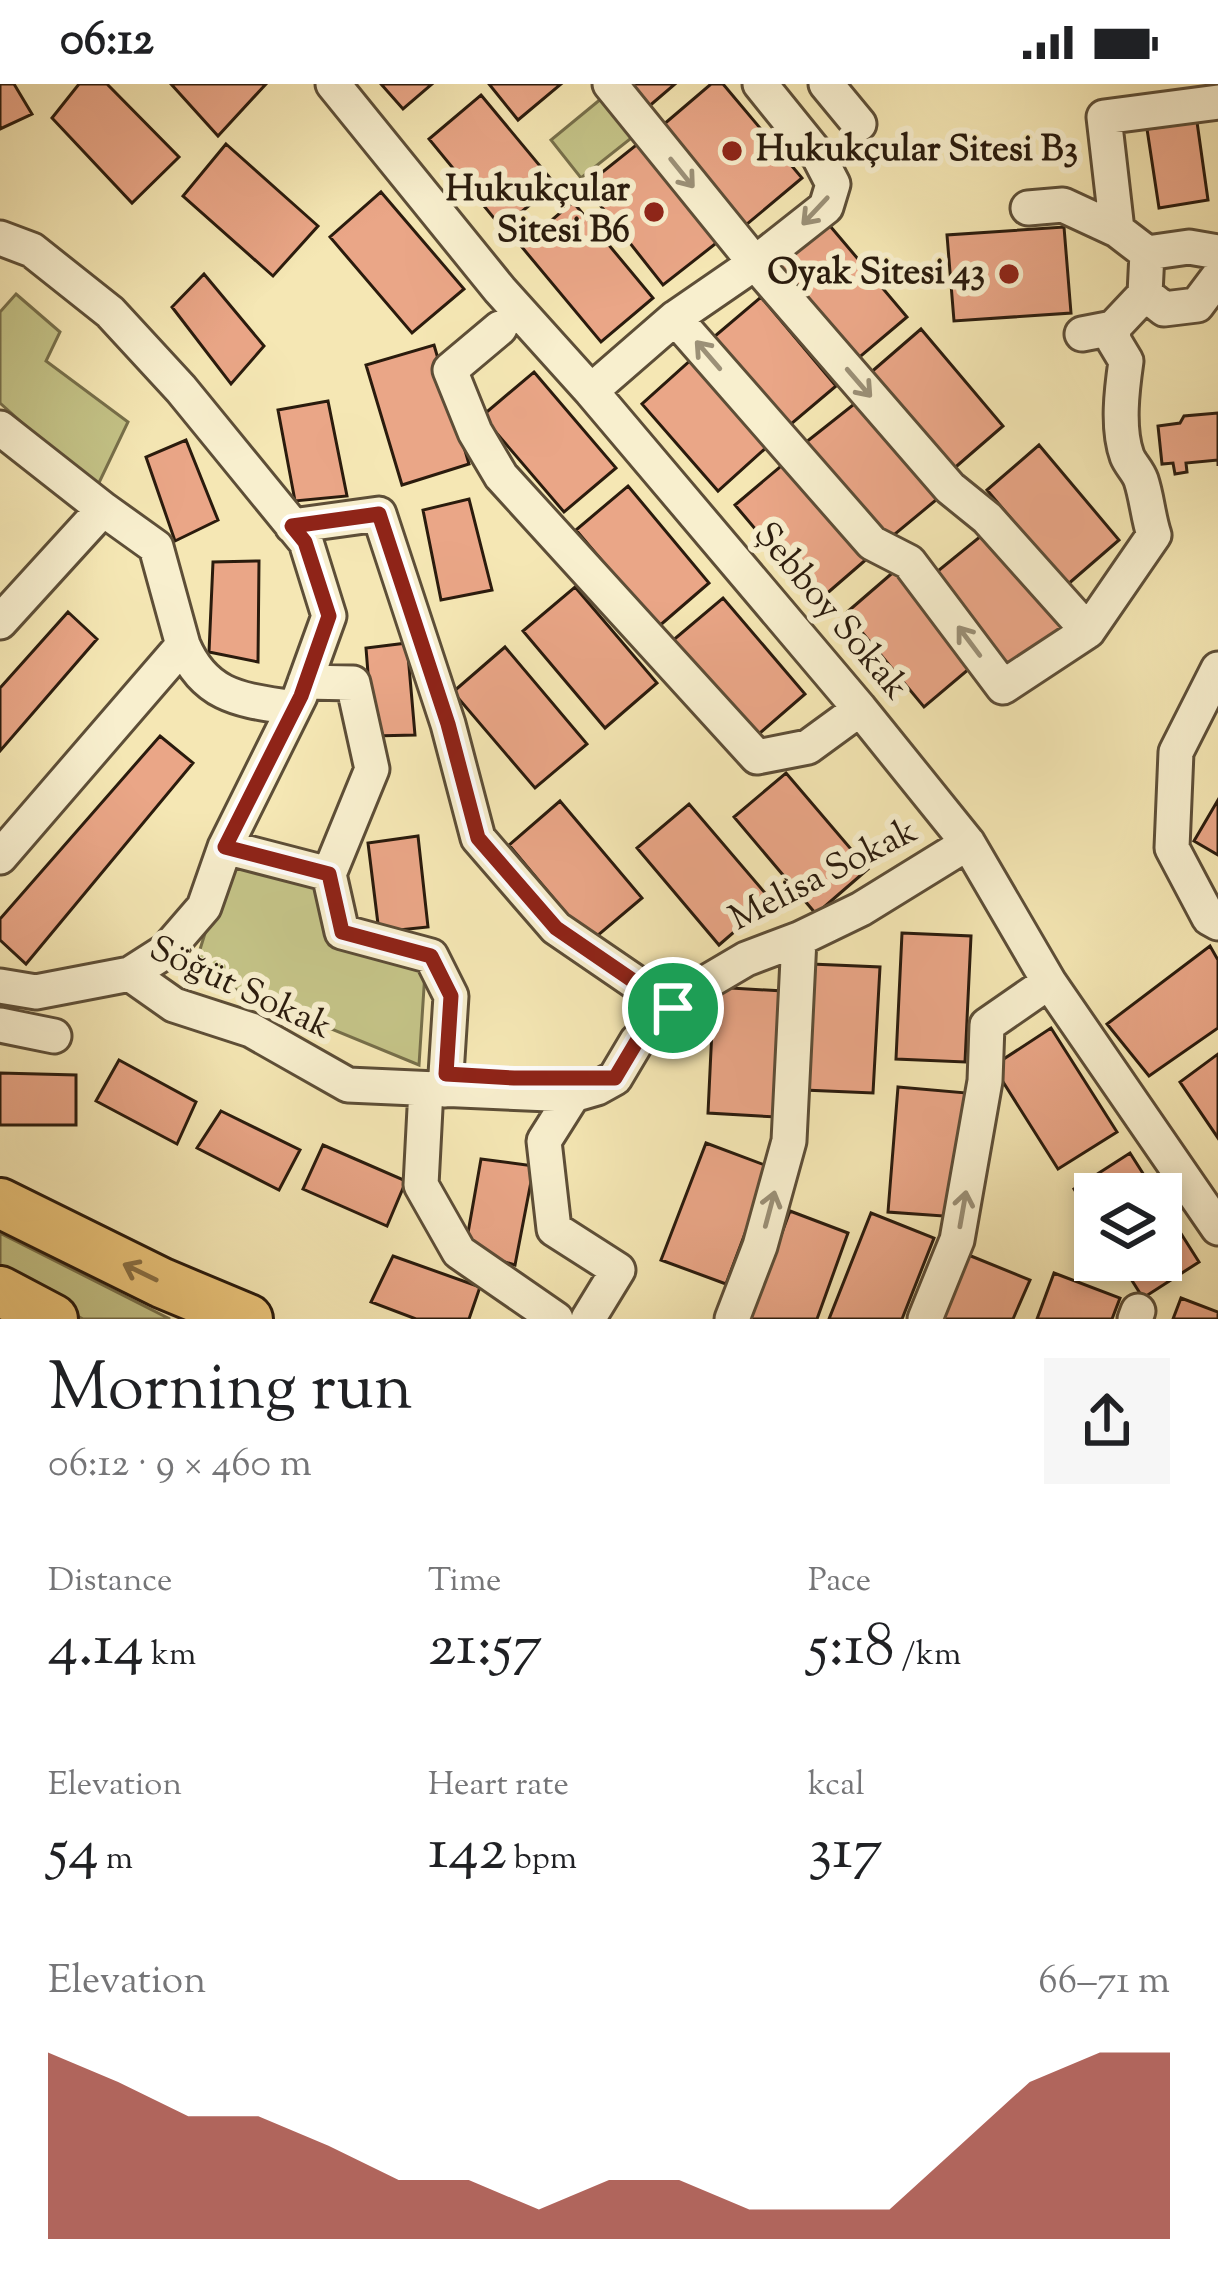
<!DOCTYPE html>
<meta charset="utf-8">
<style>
:root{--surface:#fff;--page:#f6f6f6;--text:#202124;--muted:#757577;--accent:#8f2418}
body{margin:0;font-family:"Sorts Mill Goudy",serif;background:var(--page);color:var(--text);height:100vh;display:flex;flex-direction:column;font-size:45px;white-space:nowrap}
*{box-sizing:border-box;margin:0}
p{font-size:39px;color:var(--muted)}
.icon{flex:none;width:66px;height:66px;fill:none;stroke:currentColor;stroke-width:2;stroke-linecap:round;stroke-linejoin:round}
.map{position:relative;height:1235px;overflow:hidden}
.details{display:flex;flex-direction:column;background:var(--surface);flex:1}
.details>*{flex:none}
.buttons{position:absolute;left:1074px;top:1089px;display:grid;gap:24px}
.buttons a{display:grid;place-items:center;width:108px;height:108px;border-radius:0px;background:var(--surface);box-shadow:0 6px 18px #0003;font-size:60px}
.pin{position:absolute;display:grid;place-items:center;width:102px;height:102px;color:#fff;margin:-51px;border:6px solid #fff;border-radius:50%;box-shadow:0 3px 12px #0007}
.round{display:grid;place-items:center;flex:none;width:126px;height:126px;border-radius:0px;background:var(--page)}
.head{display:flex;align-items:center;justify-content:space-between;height:204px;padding:0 48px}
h1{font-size:66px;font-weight:600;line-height:90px}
.stats{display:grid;grid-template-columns:repeat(3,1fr);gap:18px;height:204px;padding:12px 48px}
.stats div{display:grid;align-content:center}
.stats b{font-size:60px;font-weight:600}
.stats small{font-size:33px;font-weight:400}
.stats p{font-size:33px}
.chart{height:336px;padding:24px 48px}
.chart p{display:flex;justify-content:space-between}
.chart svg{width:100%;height:216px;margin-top:12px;fill:var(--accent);opacity:.7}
.status{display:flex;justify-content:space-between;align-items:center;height:84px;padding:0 60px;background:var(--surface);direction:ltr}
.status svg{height:33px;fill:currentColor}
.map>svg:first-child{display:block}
.green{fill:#c4c387;stroke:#776f4a;stroke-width:3}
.building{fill:#eaa687;stroke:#2a1b0d;stroke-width:3}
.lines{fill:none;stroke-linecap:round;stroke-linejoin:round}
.minor-casing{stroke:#5d4e37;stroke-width:39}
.highway-casing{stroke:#2a1b0d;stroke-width:54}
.minor{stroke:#f8efce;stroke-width:33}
.highway{stroke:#eac47a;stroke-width:48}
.oneway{stroke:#9b9077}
.oneway2{stroke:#8a7044}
.route-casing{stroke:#fff;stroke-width:24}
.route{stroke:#8f2418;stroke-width:15}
.poi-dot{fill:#8f2418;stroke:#f8efce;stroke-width:4.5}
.labels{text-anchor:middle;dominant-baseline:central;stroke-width:12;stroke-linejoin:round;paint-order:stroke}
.poi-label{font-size:36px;font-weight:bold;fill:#2a1b0d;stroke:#f8efce;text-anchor:end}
.street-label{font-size:36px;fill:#2a1b0d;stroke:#f8efce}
</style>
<div class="status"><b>06:12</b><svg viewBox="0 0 49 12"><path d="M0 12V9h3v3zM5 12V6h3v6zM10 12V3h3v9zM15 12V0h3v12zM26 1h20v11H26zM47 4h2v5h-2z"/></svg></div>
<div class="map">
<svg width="1218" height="1235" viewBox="0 0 1218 1235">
<rect width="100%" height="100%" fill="#f5e7b4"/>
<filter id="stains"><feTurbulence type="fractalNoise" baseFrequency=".00167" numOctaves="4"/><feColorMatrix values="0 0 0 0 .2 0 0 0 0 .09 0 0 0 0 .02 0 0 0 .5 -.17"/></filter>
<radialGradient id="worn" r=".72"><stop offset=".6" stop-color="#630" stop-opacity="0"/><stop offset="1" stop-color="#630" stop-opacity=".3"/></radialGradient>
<path class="green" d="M613 5 644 44 581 94 551 56Z
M16 210 60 248 46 277 128 338 96 405 0 319V228Z
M229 772 317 799 332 859 425 888 419 981 193 888Z
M0 1149 170 1235H83L0 1191Z"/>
<path class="building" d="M0 0H14L32 30 0 45Z
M79 0H107L179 73 132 119 52 34Z
M171 0H266L218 52Z
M381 0H432L403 25Z
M489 0H561L518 36Z
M627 0H675L647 24Z
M711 0H723L802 94 746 141 663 41Z
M481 11 555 100 502 144 429 55Z
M1197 38 1208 116 1159 124 1147 45Z
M645 54 724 153 663 201 585 102Z
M226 60 318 142 273 192 183 112Z
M381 108 464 205 412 249 330 153Z
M573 118 653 214 601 258 521 162Z
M825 136 907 233 855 277 773 181Z
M1064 143 1071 229 954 237 947 151Z
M204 190 264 262 231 300 172 223Z
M761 213 836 302 784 346 708 258Z
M921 245 1003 342 951 387 869 290Z
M434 261 469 380 402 401 366 281Z
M692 275 768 362 718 407 642 320Z
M534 288 616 384 564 428 482 332Z
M328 317 347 412 295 417 278 326Z
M858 317 942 411 889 455 805 359Z
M1218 329V382V376L1186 379 1187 388 1175 390 1173 379 1162 380 1158 342 1180 339 1184 332Z
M186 356 218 436 175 457 146 373Z
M1039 361 1119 456 1067 501 987 406Z
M787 377 869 473 817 518 735 421Z
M628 402 709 499 658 543 576 446Z
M469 415 492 506 441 516 423 426Z
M987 447 1063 543 1008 587 933 491Z
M259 477 258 578 209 568 213 478Z
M897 485 976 579 924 623 846 529Z
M575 503 657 599 605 644 523 547Z
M723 514 805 610 753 655 671 558Z
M68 528 97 555 0 667V604Z
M407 559 415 651 373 652 366 564Z
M505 563 587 660 535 704 453 608Z
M160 652 193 679 26 880 0 856V835Z
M786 689 868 785 816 830 734 733Z
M1218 716V771L1194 757Z
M560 717 642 814 590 858 509 761Z
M689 720 771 816 719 861 637 764Z
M418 752 428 843 379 848 368 759Z
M902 849 971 852 965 978 896 975Z
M1210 862 1218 876V944L1149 992 1107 940Z
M811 880 880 883 873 1009 804 1006Z
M714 903 783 907 777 1033 708 1029Z
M1051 944 1117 1048 1058 1085 993 982Z
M1218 970V1054L1180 998Z
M119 976 196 1018 177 1060 96 1017Z
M0 989 76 991V1041H0Z
M898 1003 967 1009 957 1133 888 1128Z
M221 1027 300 1066 279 1106 197 1064Z
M706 1059 770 1083 726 1200 661 1176Z
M323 1061 406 1097 387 1142 303 1105Z
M1130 1069 1156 1110H1095V1139L1074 1105Z
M481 1075 534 1082 515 1181 465 1166Z
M1161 1118 1199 1178 1143 1214 1119 1176H1161Z
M790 1127 848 1149 817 1235H750Z
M871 1129 934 1154 902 1235H829Z
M966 1170 1030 1196 1013 1235H939Z
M393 1172 480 1203 469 1235H416L371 1218Z
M1054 1189 1120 1214 1112 1235H1037Z
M1181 1214 1218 1228V1235H1173Z"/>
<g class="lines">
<g class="minor-casing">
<path id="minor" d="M333 0 500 206 591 307 860 625 968 759 1049 898 1218 1144
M610 0 755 179 950 404 987 434 1088 547
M826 0 859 40
M1028 124 1063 121 1117 146
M0 154 32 166 110 228 181 305 306 458 329 532 300 612 225 763 204 823 166 867 130 890 36 908 0 902
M1147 169 1117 146 1104 33 1218 18
M1145 210 1164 225 1197 221 1218 193
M675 234 872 459 909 478 1003 603 1088 547 1154 451C1148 433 1147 414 1141 396 1138 387 1130 380 1127 372 1117 344 1122 305 1126 277L1114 257 1113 244 1145 210 1147 169 1189 163 1218 168
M500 244 450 286 475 348 501 392 757 673 808 663 860 625
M1082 250 1113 244
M591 307 675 234 755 179 826 123 833 100 819 73 760 0
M0 344 103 425
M292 442 379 430 448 640 478 754 556 844 673 924
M0 538 103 425 156 463 183 561 0 773
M183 561C206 615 244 616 294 624
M1218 585 1176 668 1172 764 1209 834 1218 839
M305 598 353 599 372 685 329 790 342 848 431 872 451 912 445 1006
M225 763 329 790
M130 890 174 921 251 946 348 1001 573 1011 597 1004 615 994 637 957 690 908 746 875 799 855 861 825 968 759
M0 941 54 952
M426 1005 421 1101 459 1168 556 1235
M573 1011 544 1057 554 1145 618 1186 588 1235
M732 1235 760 1162 789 1057 799 855
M925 1235 957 1156 985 997 987 941 1049 898
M1135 1235 1138 1227"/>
</g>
<g class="highway-casing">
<path id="highway" d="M0 1119 162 1199 248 1235
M0 1207 53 1235"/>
</g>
<use href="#minor" class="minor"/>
<use href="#highway" class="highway"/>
</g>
<defs><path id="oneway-shaft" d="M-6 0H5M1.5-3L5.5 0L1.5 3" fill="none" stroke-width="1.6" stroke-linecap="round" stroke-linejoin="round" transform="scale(3)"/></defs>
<g class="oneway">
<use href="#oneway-shaft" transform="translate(682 89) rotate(51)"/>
<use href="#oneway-shaft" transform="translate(815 127) rotate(133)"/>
<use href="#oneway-shaft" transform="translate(708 271) rotate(-131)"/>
<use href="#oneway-shaft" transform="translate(859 299) rotate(49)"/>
<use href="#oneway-shaft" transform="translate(969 557) rotate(-127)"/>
<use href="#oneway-shaft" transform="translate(770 1125) rotate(-75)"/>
<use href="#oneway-shaft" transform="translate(963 1125) rotate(-80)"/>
</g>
<use class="oneway2" href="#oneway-shaft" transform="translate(140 1188) rotate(-154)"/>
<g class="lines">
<g class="route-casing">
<path id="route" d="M379 430 448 640 478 754 556 844 673 924 637 957 615 994H514L446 990 451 912 431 872 342 848 329 790 225 763 301 612 329 532 305 458 292 442Z"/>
</g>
<use href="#route" class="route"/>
</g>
<g class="poi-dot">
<circle cx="732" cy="67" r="12"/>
<circle cx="654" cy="128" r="12"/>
<circle cx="1009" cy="190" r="12"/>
</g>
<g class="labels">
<g class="poi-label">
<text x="756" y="67" text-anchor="start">Hukukçular Sitesi B3</text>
<text x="630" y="107">Hukukçular<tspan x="630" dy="41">Sitesi B6</tspan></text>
<text x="985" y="190">Oyak Sitesi 43</text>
</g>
<g class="street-label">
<text transform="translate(830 528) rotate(50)">Şebboy Sokak</text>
<text transform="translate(824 792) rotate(-27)">Melisa Sokak</text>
<text transform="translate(240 905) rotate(25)">Söğüt Sokak</text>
</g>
</g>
<rect width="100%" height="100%" filter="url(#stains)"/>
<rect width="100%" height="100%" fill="url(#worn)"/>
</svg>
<div class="buttons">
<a><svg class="icon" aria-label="layers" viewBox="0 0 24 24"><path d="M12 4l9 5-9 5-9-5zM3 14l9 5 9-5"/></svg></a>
</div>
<div class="pin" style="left:673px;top:924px;background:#1e9e55"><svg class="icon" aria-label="arrive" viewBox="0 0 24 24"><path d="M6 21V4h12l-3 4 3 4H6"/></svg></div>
</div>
<section class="details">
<div class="head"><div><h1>Morning run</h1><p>06:12 · 9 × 460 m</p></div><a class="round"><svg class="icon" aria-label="share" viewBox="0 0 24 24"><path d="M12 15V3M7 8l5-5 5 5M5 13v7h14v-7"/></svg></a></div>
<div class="stats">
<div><p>Distance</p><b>4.14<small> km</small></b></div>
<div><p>Time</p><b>21:57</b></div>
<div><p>Pace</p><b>5:18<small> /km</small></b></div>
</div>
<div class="stats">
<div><p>Elevation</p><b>54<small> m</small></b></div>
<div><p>Heart rate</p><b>142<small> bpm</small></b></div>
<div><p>kcal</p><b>317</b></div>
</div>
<div class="chart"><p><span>Elevation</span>66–71 m</p>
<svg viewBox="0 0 160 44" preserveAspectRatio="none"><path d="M0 44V6L10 12L20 19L30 19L40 25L50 32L60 32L70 38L80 32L90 32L100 38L110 38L120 38L130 25L140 12L150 6L160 6V44z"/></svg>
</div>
</section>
